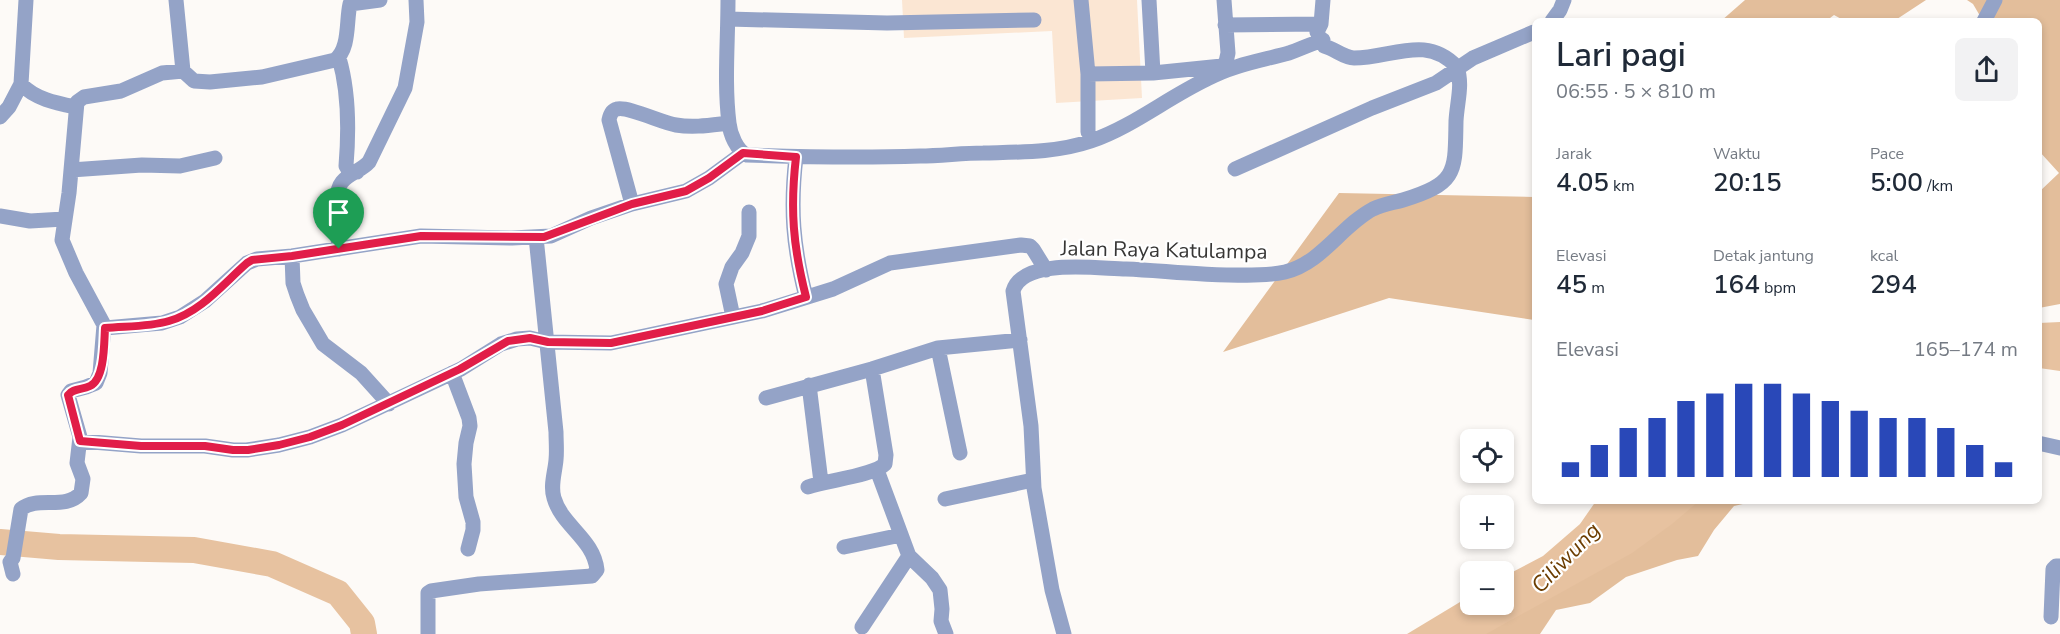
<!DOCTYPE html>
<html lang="id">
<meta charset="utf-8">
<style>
:root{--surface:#fff;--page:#f2f2f3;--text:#1f2937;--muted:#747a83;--accent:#2948b8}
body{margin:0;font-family:"Nunito Sans",sans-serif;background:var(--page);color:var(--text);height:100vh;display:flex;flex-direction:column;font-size:22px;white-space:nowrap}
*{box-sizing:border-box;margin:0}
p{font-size:20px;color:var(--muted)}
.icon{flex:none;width:33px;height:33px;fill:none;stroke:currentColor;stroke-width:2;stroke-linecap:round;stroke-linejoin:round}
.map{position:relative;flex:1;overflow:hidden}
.drawer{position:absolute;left:1532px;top:18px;width:510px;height:486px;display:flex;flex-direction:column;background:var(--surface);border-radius:9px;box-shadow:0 3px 9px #0003}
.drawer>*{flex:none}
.tools{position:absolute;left:1460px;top:429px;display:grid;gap:12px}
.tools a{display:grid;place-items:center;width:54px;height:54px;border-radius:9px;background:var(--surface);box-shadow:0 3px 9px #0003;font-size:30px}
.pin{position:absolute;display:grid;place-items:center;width:51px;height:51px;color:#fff;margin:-62px -26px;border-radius:50% 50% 50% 0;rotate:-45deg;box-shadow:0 0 6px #0007}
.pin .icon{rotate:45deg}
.round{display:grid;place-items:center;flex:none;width:63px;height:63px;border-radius:9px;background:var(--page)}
.summary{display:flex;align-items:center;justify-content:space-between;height:102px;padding:0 24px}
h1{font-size:33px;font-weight:600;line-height:45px}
.figures{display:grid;grid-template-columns:repeat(3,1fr);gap:9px;height:102px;padding:6px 24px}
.figures div{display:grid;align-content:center}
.figures b{font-size:26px;font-weight:600}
.figures small{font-size:16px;font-weight:400}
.figures p{font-size:16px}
.chart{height:168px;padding:12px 24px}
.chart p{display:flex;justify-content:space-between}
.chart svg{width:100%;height:108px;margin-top:6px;stroke:var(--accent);stroke-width:6}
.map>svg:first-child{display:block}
.green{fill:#fbe6d3}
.forest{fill:#e3be9b}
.water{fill:#e7c2a0}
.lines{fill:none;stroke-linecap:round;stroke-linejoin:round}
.river{stroke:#e7c2a0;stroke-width:26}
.minor{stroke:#94a3c7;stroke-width:15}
.route-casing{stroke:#fff;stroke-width:12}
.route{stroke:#e11d48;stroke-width:8}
.labels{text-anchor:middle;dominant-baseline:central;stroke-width:4.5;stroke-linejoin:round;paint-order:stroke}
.street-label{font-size:21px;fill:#373635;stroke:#fff}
.water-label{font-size:22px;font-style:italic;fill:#6c3d00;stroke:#fff}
</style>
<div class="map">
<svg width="2060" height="634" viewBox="0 0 2060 634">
<rect width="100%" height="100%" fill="#fdfaf7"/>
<path class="green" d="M902 0H1137L1142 98 1056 103 1052 31 904 38Z"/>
<path class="forest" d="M1745 0H1926L1894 21H1845L1834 15 1826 21H1721Z
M1967 0H2060V304L2039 308V192L2059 173 2039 151 2038 21H1983L1973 4Z
M1339 193 1534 197V320L1389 298 1223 352Z
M1686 501H1756L1734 506 1714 530 1698 556 1677 560 1626 577 1590 603 1556 610 1540 634H1482Z"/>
<path class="water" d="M2060 322V371L2039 368V323Z
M1596 501H1699L1672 524 1632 553 1486 634H1407L1470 596V604H1503V577L1543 556 1580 524Z"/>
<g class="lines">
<path class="river" d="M0 542 59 547 194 550 272 564 338 593 362 623 364 634"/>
<path class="minor" d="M176 0 183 71 194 81 210 82 262 77 335 60C350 49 346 21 350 4L380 0
M728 0C728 41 724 83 729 123 730 134 737 151 747 155 805 157 862 158 920 156 941 156 962 153 983 153 1019 152 1056 153 1091 141 1132 127 1167 98 1207 79 1233 65 1260 61 1289 53 1300 49 1311 44 1323 40
M1081 0 1088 74V132
M1149 0 1153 73
M728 19 887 23 1034 20
M1552 21 1560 10 1564 0
M1984 21 1995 0
M1225 25 1321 24
M339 58C349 92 349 130 346 166L349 171 357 172
M1088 74 1153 73 1222 66 1226 62 1228 53 1224 0
M21 84C35 99 56 103 76 107
M0 117 9 107 21 84 26 0
M796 157C790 209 793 246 806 297
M1235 169 1372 108 1436 83 1473 58 1534 32
M71 170 142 165 180 166 215 158
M632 204 609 120C610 115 612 110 617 109 627 106 663 123 676 125 694 128 711 125 729 123
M0 216 30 221 64 219
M339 249C338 233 331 195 342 182 349 173 361 171 369 162L405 88 417 22 416 0
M292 256 293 283 297 295 303 310 323 344 361 373 389 404
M733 317 726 284 732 267 742 253 749 236V212
M105 328 162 323 180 317 205 301 247 263 257 259 292 256 421 236 512 238 551 236 591 218 632 204 686 191 709 178 743 153
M938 348 960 453
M452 373 469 418 470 426 466 443 464 464 466 497 473 522V530L468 549
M809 385 821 482
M766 398 872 369 938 348 1020 340
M80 441 141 446H205L233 450H247L279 445 310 437 342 425 461 369 501 344 517 339 530 338 547 342 611 343 762 311 833 289 890 263 1021 245 1030 246 1033 249 1046 270
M2038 443 2060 448
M877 470 909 556 932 578 940 590 942 609 941 621 946 634
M808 487C827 480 873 476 885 464L886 455 872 369
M945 499 1033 480
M844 547 901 535
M13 574 10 562 13 558 21 509C38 495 65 511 81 493L83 479 77 463 80 437 68 395 71 391 86 387 96 383 100 373 104 325 76 273 62 240 69 193 77 102 84 97 121 91 162 73 183 71
M2051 617 2053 569 2056 566H2060
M862 627 909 556
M428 634V593L431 591 479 584 592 576 597 570C594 539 562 526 554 498 550 486 555 472 556 460 557 451 556 441 556 432L536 237
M1064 634 1052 590 1034 488 1031 426 1013 291C1023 257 1100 269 1126 269 1152 270 1178 273 1203 274 1226 275 1264 277 1285 272 1322 263 1341 226 1373 209 1383 204 1393 203 1403 200 1458 183 1455 172 1456 121 1457 102 1463 85 1457 67 1426 34 1392 58 1354 58 1344 58 1335 49 1324 46L1317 32 1321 24 1323 0"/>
</g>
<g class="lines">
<g class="route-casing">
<path id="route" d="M743 153 796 157C790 209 793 246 806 297L762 311 611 343 548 342 530 338 508 341 460 369 342 425 310 437 279 445 248 450H233L205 446H141L80 441 68 395C73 388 82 390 90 386 105 379 104 343 105 328 126 326 149 327 169 321 201 312 223 284 247 263L252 260 292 256 421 236 544 237 632 204 686 191 709 178Z"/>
</g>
<use href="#route" class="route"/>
</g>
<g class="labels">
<g class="street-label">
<text transform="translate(1164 250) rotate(1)">Jalan Raya Katulampa</text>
</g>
<g class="water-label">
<text transform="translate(1566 558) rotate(-46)">Ciliwung</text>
</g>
</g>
</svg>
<div class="tools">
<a><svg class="icon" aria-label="locate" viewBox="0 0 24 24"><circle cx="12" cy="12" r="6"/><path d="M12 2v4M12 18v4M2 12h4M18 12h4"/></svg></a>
<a>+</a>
<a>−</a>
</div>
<div class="pin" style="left:339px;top:249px;background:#1e9e55"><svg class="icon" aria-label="arrive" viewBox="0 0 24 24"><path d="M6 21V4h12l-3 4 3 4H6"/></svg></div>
<section class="drawer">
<div class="summary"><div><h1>Lari pagi</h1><p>06:55 · 5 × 810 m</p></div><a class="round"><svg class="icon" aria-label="share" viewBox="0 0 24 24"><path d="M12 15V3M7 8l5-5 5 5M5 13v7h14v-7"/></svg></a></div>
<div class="figures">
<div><p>Jarak</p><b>4.05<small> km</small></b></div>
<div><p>Waktu</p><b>20:15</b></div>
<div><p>Pace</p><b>5:00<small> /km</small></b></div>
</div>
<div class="figures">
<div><p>Elevasi</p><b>45<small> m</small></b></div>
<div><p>Detak jantung</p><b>164<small> bpm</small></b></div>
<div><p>kcal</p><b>294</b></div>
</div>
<div class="chart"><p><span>Elevasi</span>165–174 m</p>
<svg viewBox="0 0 160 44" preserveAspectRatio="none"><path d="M5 44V38M15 44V31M25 44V24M35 44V20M45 44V13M55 44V10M65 44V6M75 44V6M85 44V10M95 44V13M105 44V17M115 44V20M125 44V20M135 44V24M145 44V31M155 44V38"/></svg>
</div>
</section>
</div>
